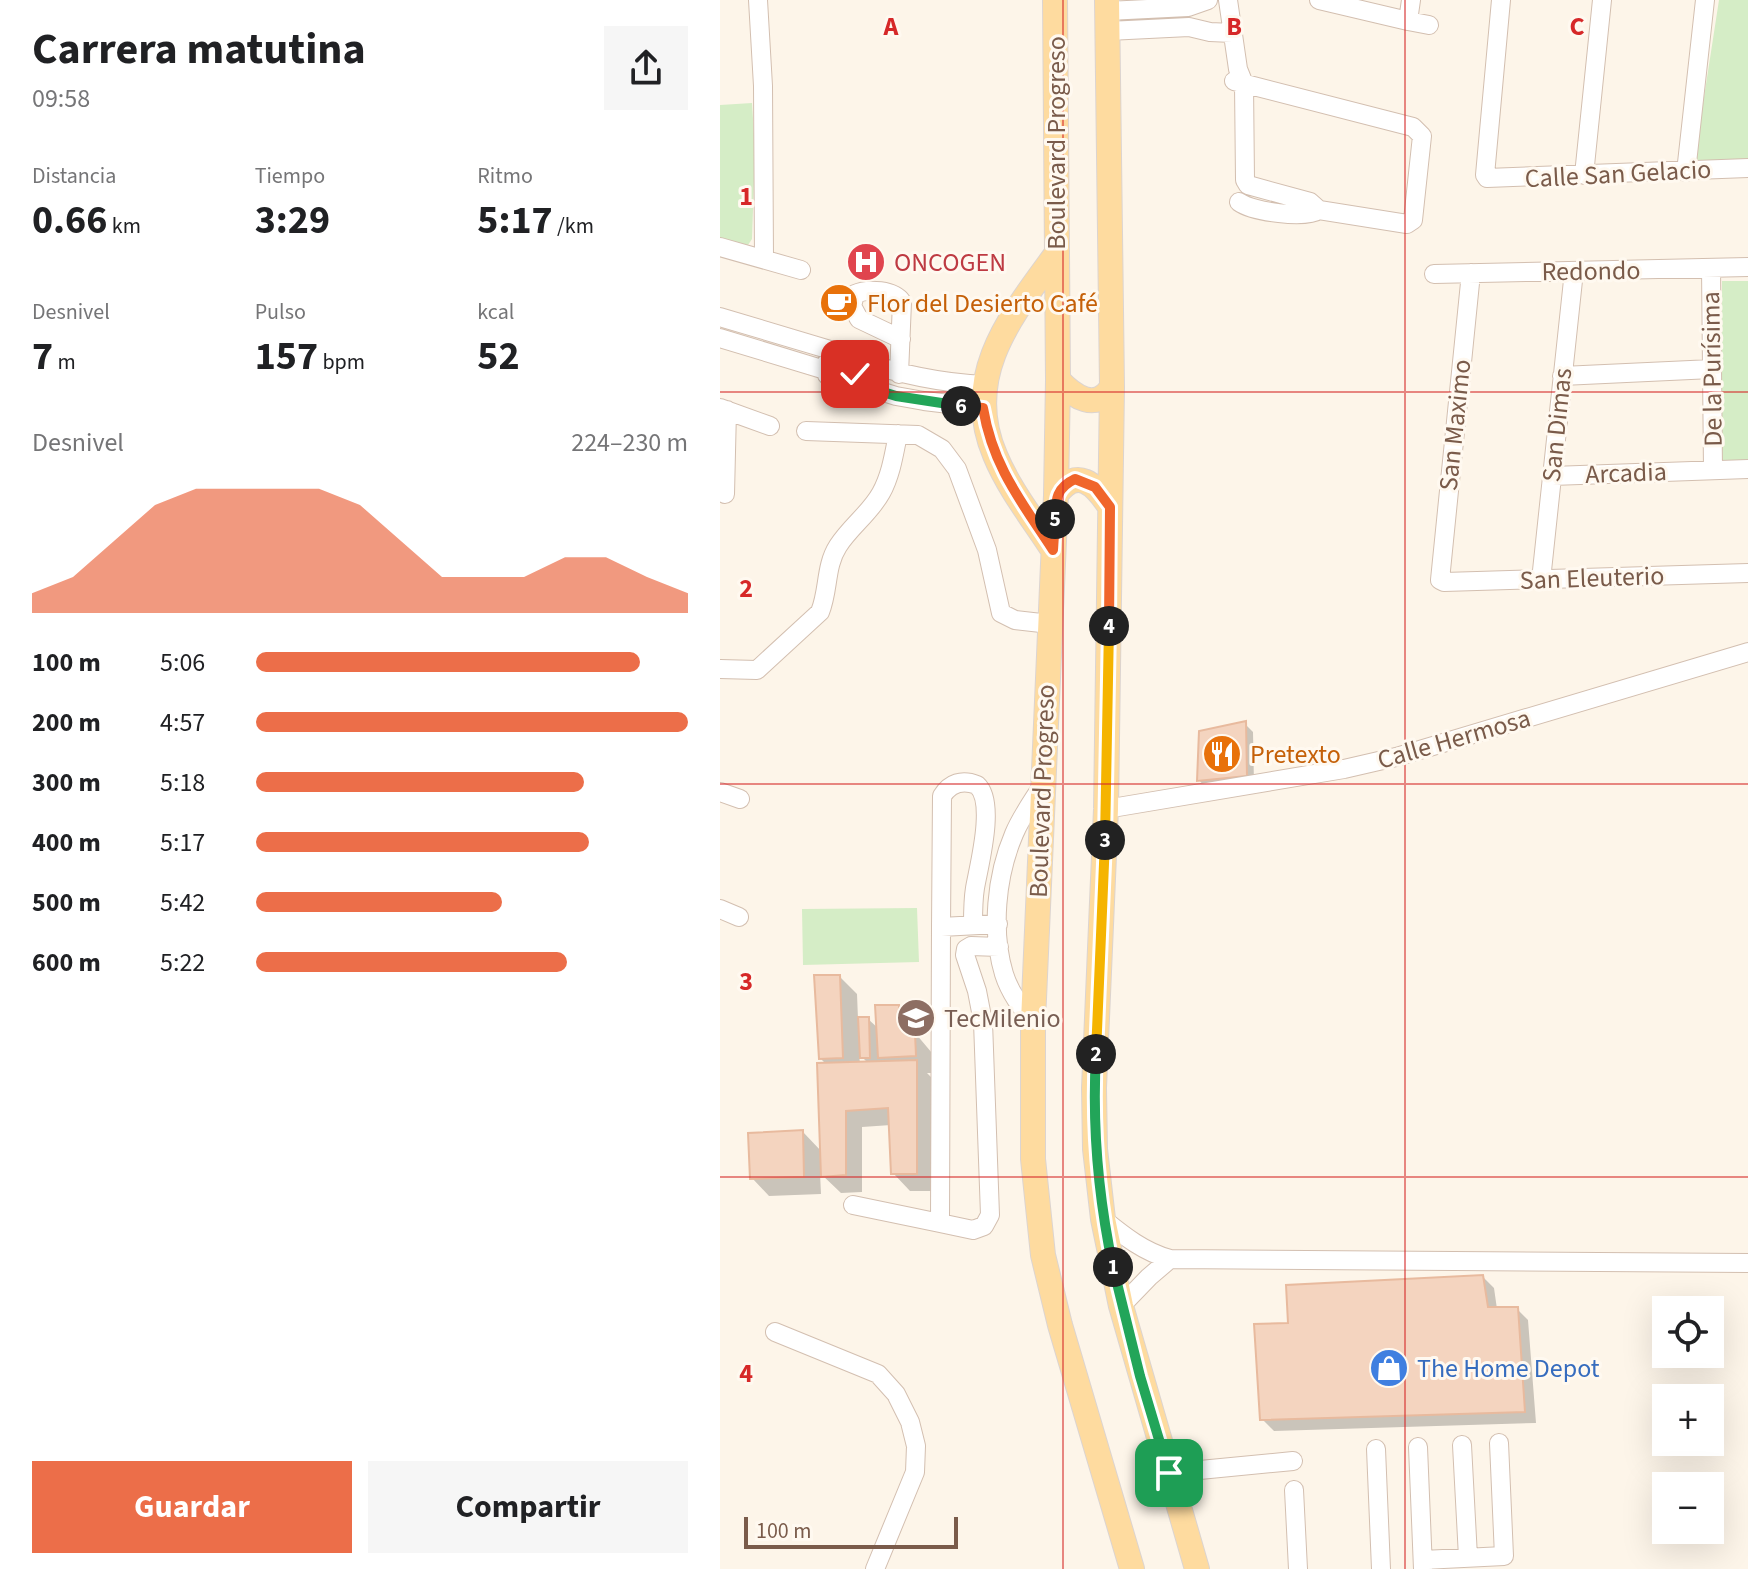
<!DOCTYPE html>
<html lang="es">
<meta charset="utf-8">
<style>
:root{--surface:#fff;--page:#f6f6f6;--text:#202124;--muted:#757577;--accent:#ec6e49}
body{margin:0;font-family:"Source Sans 3",sans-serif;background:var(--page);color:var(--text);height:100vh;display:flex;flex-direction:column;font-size:30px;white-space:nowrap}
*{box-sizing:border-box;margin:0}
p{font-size:26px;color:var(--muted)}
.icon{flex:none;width:44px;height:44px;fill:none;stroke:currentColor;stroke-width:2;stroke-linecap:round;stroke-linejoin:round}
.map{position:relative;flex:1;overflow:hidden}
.details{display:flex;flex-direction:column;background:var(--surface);width:720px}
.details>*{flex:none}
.fabs{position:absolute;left:932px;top:1296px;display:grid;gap:16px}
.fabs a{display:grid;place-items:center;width:72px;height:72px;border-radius:0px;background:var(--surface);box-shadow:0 8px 32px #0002;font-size:40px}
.scale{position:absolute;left:24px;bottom:20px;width:214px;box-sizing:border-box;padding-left:8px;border:4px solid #7a5b4a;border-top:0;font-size:22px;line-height:28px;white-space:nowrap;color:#7a5b4a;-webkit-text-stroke:6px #fff9f0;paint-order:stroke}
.pin{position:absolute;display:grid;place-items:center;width:68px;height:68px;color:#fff;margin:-34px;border-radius:16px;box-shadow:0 4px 12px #0006}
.km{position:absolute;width:40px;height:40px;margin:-20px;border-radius:50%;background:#222;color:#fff;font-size:22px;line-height:40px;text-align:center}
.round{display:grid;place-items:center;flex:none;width:84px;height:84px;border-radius:0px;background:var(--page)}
.overview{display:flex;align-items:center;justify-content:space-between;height:136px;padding:0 32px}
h1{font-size:44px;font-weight:700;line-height:60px}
.stats{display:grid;grid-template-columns:repeat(3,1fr);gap:12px;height:136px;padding:8px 32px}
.stats div{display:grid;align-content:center}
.stats b{font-size:40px;font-weight:700}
.stats small{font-size:22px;font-weight:400}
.stats p{font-size:22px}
.chart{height:224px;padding:16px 32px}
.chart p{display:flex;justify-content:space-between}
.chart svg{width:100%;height:144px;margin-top:8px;fill:var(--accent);opacity:.7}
.primary-button{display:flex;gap:16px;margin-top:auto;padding:16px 32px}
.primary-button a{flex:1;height:92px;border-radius:0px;background:var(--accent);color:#fff;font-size:32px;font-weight:700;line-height:92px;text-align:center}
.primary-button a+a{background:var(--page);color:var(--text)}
ul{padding:0 32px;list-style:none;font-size:26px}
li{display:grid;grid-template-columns:128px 96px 1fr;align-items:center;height:60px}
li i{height:20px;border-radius:10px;background:var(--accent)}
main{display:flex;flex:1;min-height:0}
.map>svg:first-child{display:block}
.green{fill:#d5edc6}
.shadow{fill:#0003;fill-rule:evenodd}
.building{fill:#f4d4bf;stroke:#e8ba9e;stroke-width:2}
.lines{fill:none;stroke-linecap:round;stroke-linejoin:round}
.minor-casing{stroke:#d3bfb0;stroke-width:20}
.major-casing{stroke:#dcd4d0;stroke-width:26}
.minor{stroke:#fff;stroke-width:18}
.major{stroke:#fedb9f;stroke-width:24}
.split-1-casing{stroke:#fff;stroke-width:16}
.split-2-casing{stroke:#fff;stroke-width:16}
.split-3-casing{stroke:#fff;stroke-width:16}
.split-4-casing{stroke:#fff;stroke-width:16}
.split-5-casing{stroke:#fff;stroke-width:16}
.split-6-casing{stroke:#fff;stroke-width:16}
.split-7-casing{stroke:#fff;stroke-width:16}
.split-1{stroke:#22a559;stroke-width:10}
.split-2{stroke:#22a559;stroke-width:10}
.split-3{stroke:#f5b400;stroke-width:10}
.split-4{stroke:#f5b400;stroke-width:10}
.split-5{stroke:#f0652b;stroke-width:10}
.split-6{stroke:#f0652b;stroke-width:10}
.split-7{stroke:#22a559;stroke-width:10}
.grid{fill:none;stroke:#d62828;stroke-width:2;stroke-opacity:0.55}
.labels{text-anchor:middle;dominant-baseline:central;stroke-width:6;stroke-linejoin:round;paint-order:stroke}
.street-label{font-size:26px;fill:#7a5b4a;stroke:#fff9f0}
.health-label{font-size:26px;fill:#be3a42;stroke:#fff9f0;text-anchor:start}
.food-label{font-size:26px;fill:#c56008;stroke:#fff9f0;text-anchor:start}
.education-label{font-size:26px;fill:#785e54;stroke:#fff9f0;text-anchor:start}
.shop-label{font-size:26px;fill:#366cbe;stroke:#fff9f0;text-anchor:start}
.grid-label{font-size:26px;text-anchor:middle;font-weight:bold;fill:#d62828;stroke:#fff9f0;stroke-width:6;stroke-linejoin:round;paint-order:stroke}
</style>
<main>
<section class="details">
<div class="overview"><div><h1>Carrera matutina</h1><p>09:58</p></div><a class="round"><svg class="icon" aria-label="share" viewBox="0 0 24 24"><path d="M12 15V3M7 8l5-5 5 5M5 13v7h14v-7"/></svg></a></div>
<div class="stats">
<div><p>Distancia</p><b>0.66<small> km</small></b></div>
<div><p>Tiempo</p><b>3:29</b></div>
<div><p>Ritmo</p><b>5:17<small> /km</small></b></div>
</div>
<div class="stats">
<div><p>Desnivel</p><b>7<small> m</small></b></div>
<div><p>Pulso</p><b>157<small> bpm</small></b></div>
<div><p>kcal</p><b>52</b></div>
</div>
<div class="chart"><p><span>Desnivel</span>224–230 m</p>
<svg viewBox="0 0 160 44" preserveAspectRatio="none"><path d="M0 44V38L10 33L20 22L30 11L40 6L50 6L60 6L70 6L80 11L90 22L100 33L110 33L120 33L130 27L140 27L150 33L160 38V44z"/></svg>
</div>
<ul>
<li><b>100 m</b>5:06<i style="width:89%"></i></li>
<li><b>200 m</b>4:57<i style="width:100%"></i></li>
<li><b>300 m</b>5:18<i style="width:76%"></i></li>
<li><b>400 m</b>5:17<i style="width:77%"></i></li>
<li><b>500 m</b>5:42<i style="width:57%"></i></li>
<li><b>600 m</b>5:22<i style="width:72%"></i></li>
</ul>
<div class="primary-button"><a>Guardar</a><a>Compartir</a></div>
</section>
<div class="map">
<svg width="1028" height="1569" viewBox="0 0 1028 1569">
<rect width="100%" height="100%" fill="#fdf5e9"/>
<path class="green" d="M999 0H1028V161L974 162Z
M32 103 35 151 32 239 28 245 0 241V105Z
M1002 281H1028V461H1002Z
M197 908 199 962 83 965 82 909Z"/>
<path class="shadow" d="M525 724 533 732 534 784 487 789 479 780Z
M120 977 137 994 138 1019H148L159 1029 179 1007 196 1024V1034L212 1053 213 1073H207L213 1079 214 1191H190L173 1173 171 1125 142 1127V1192L121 1193 100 1173 101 1194 49 1196 32 1178 83 1132 102 1152 107 1065 101 1059ZM139 1054 148 1063 140 1064Z
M763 1277 774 1288 777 1309H797L808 1320 816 1423 554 1431 542 1419 570 1325Z"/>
<path class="building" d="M526 721 527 776 477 781 479 731Z
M94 975H120L123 1058 99 1059Z
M155 1005H179L180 1026 190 1024V1033H195L196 1056 158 1058Z
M138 1017H149L150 1058H140Z
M197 1060V1174H171L168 1108 126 1111V1175L101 1177 97 1063Z
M83 1130 84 1177 30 1179 28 1133Z
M763 1275 768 1307H798L805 1412 540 1420 534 1324 568 1323 566 1285Z"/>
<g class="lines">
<g class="minor-casing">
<path id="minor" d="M38 0 43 86 44 258
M508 0 518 69 524 84 525 180 528 185
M599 0 688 21 691 0
M781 0 765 175 767 178 1028 168
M387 11 468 7 488 0
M688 21 709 25
M388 31 469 27 490 32 512 33
M514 81 693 127 702 136 693 220 687 224 599 210C585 219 533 212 519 202
M966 172 985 0
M864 175 882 0
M528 185 590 202 599 210
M0 247 81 270
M991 268 993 470
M751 273 720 580 724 582 1028 573
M714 274 1028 267
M0 317 117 352
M0 338 105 370
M134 359C178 374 218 383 265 385
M179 374 182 302C174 290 148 288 135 294L132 306 139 319 181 339
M842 376 992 369
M128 381 136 369 134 359 127 353 112 354 105 366 107 375 114 382 128 381 176 396 204 401 263 408
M0 408 50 426
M86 431 198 435 222 449 237 469 267 550 281 613 295 620 330 624
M832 476 1028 469
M5 494 7 410
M821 580 854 271
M0 669 37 670 100 612C109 590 105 566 118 546 130 527 150 513 161 493 171 475 174 454 178 434
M0 792 20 799
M386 809 624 769 676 757 1028 652
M0 909 19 917
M278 924 221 927 220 1223 253 1230 264 1226 270 1215 263 1022 257 991 245 955 246 949 251 946 279 947
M221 927 222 796C230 783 242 779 257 785 276 802 259 865 255 888 253 900 253 913 253 925
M313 1022C301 1007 290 993 284 974 271 931 276 876 294 834 301 817 312 802 322 786
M133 1205 220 1223
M383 1219C404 1236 424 1252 450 1259L1028 1263
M401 1306 429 1277 450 1259
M55 1332 158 1374 176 1394 190 1422 196 1446 195 1472 155 1569
M742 1445 748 1557
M698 1447 703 1569
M656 1449 661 1569
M449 1473 573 1461
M574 1490 578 1569
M703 1560 784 1556 779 1443"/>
</g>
<g class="major-casing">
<path id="major" d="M335 0 338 380 336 495 313 1022V1159L323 1255 340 1325 412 1569
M387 0 392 387 386 809 374 1088 375 1149 383 1219 401 1306 477 1569
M338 380C354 397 376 412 392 387
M336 495C357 466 375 484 390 507
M333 550C313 519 289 489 275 455 241 375 292 315 337 253"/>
</g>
<use href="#minor" class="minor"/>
<use href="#major" class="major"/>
</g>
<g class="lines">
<g class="split-1-casing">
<path id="split-1" d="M393 1267 420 1376 449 1473"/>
</g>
<g class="split-2-casing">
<path id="split-2" d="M376 1054C372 1126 378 1196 393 1267"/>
</g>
<g class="split-3-casing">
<path id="split-3" d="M376 1054 385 840"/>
</g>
<g class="split-4-casing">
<path id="split-4" d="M385 840 389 626"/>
</g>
<g class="split-5-casing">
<path id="split-5" d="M335 519C336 499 336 488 355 479L375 487 390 507 389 626"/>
</g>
<g class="split-6-casing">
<path id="split-6" d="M241 406 263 408C273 467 301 501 333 550L335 519"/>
</g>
<g class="split-7-casing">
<path id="split-7" d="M135 374 128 381 176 396 241 406"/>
</g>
<use href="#split-1" class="split-1"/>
<use href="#split-2" class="split-2"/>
<use href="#split-3" class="split-3"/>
<use href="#split-4" class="split-4"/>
<use href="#split-5" class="split-5"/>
<use href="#split-6" class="split-6"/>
<use href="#split-7" class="split-7"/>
</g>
<path class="grid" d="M343 0V1569M685 0V1569M0 392H1028M0 784H1028M0 1177H1028"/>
<defs>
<g id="hospital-disc" transform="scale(2)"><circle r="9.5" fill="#e0444e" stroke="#fff9f0"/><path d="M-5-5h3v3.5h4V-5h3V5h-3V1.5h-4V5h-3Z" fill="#fff"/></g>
<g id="cafe-disc" transform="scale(2)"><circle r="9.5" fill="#e8710a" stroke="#fff9f0"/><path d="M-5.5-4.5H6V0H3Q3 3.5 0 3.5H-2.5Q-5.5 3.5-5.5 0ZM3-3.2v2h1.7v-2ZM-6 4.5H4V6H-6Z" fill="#fff"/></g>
<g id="restaurant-disc" transform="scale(2)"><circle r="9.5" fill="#e8710a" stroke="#fff9f0"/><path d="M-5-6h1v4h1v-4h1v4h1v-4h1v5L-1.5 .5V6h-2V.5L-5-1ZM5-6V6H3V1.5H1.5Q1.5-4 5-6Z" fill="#fff"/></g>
<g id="university-disc" transform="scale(2)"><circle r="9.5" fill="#8d6e63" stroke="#fff9f0"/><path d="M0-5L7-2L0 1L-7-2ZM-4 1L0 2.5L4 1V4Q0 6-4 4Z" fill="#fff"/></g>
<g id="shop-disc" transform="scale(2)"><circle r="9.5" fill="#3f7fe0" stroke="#fff9f0"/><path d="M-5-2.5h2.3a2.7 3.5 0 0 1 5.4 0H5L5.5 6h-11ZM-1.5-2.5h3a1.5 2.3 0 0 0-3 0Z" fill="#fff"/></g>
</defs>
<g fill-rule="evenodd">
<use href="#hospital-disc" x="146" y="262"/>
<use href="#cafe-disc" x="119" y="303"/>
<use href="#restaurant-disc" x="502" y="754"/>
<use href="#university-disc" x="196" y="1018"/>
<use href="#shop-disc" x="669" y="1368"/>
</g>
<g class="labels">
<g class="street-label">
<text transform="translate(336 143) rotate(-90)">Boulevard Progreso</text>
<text transform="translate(898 174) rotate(-3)">Calle San Gelacio</text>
<text transform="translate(871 271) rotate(-1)">Redondo</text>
<text transform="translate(992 369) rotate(-91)">De la Purísima</text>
<text transform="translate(735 425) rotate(-84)">San Maximo</text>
<text transform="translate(837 425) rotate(-84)">San Dimas</text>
<text transform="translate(906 473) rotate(-2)">Arcadia</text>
<text transform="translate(872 578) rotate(-2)">San Eleuterio</text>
<text transform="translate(734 739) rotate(-16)">Calle Hermosa</text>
<text transform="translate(322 791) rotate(-88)">Boulevard Progreso</text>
</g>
<g class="health-label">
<text x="174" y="262">ONCOGEN</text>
</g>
<g class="food-label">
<text x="147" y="303">Flor del Desierto Café</text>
<text x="530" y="754">Pretexto</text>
</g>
<g class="education-label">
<text x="224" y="1018">TecMilenio</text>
</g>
<g class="shop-label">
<text x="697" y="1368">The Home Depot</text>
</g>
</g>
<g class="grid-label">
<text x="171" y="35">A</text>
<text x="514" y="35">B</text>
<text x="857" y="35">C</text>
<text x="26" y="205">1</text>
<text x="26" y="597">2</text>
<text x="26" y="990">3</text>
<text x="26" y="1382">4</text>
</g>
</svg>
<div class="fabs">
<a><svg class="icon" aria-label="locate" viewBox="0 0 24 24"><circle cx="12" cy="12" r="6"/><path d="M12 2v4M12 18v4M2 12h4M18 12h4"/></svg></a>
<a>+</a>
<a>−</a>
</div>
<div class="scale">100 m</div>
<div class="pin" style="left:449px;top:1473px;background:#1e9e55"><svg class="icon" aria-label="arrive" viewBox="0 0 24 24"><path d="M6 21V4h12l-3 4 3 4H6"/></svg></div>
<div class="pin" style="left:135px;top:374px;background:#d93025"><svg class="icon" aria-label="check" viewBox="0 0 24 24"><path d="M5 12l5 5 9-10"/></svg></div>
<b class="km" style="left:393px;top:1267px">1</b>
<b class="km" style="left:376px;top:1054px">2</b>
<b class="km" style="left:385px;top:840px">3</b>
<b class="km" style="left:389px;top:626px">4</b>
<b class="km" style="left:335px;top:519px">5</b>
<b class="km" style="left:241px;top:406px">6</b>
</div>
</main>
